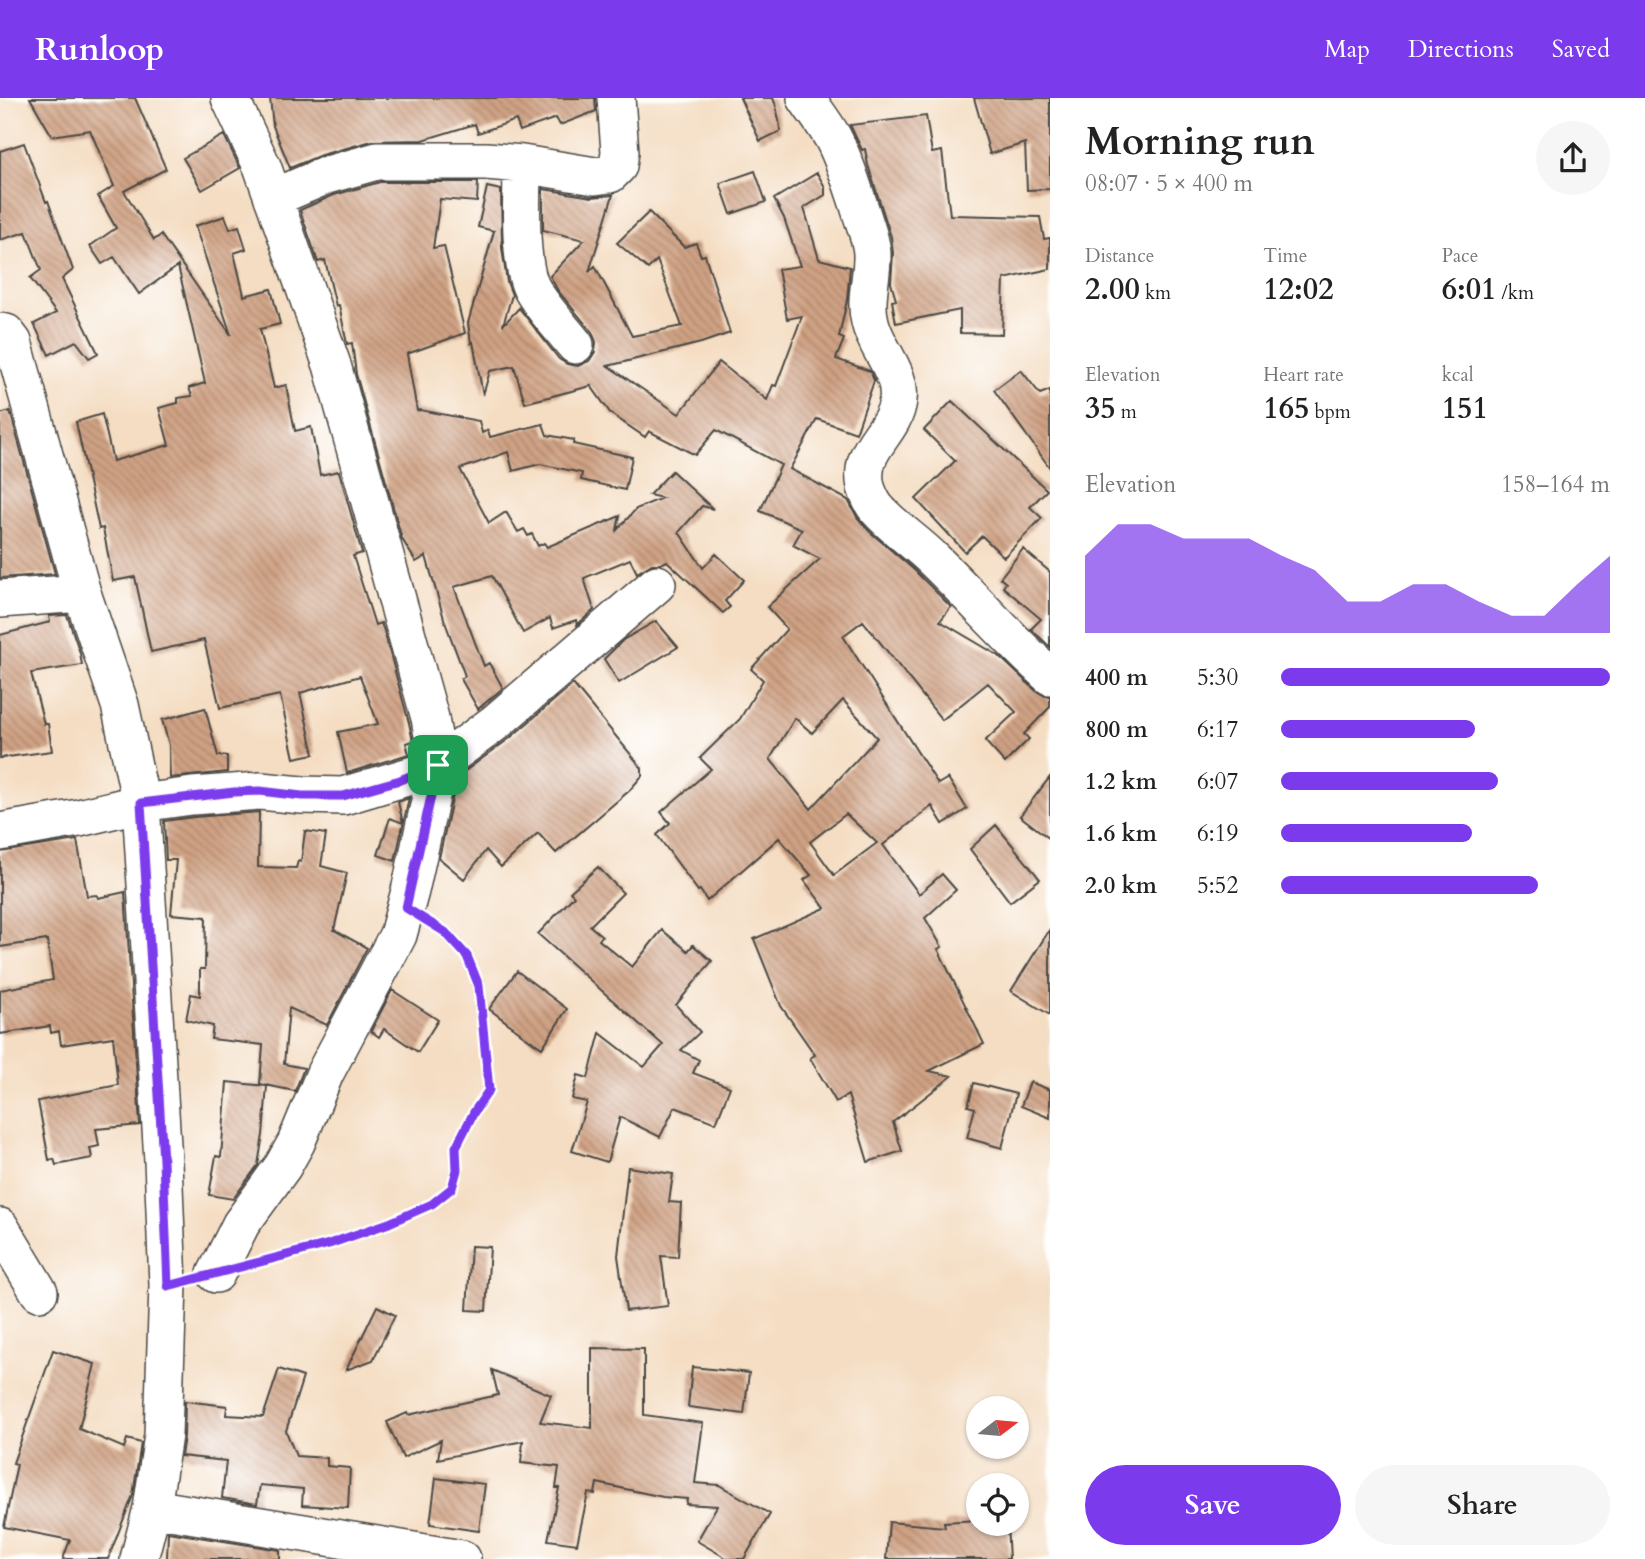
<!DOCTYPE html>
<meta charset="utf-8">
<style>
:root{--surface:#fff;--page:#f6f6f6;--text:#222;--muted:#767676;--accent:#7c3aed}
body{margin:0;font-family:Cardo,serif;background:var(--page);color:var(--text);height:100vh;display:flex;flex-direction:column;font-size:26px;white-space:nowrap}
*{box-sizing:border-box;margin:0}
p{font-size:23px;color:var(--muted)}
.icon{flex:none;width:38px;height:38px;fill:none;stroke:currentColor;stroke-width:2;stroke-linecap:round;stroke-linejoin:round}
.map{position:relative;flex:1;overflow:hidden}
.drawer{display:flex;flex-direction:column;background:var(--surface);width:595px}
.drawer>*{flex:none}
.needle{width:46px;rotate:74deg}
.controls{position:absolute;left:966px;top:1298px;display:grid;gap:14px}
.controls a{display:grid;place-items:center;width:63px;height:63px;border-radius:50%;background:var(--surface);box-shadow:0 2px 5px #0004;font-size:35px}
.pin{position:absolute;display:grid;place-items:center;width:60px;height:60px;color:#fff;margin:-30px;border-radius:14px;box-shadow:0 4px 10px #0006}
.round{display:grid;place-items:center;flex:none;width:74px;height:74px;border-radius:37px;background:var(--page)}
.overview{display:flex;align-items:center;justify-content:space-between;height:119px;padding:0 35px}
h1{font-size:38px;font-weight:800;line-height:52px}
.stats{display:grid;grid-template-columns:repeat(3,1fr);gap:10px;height:119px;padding:7px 35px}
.stats div{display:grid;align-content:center}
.stats b{font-size:30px;font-weight:800}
.stats small{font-size:19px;font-weight:400}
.stats p{font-size:19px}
.chart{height:196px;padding:14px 35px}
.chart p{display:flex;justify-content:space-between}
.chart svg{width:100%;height:126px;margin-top:7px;fill:var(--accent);opacity:.7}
.action{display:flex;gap:14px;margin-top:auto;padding:14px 35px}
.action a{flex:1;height:80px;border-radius:42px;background:var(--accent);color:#fff;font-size:28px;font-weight:800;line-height:80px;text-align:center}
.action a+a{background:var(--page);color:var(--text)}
ul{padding:0 35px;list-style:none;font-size:23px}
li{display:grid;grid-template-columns:112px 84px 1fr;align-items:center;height:52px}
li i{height:18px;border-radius:9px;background:var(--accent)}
header{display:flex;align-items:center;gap:42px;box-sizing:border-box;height:98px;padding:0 35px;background:var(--accent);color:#fff}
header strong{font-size:33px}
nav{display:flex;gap:38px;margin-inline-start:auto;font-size:24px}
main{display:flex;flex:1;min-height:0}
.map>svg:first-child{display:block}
.building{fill:url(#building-back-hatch);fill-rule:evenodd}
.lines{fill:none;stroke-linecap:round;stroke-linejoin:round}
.minor-casing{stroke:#494642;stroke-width:40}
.path{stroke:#494642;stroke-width:4.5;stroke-dasharray:5 5;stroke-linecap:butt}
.minor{stroke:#fff;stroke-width:37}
.route-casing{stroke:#fff;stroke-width:14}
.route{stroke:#7c3aed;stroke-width:9}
</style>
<header>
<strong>Runloop</strong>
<nav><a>Map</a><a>Directions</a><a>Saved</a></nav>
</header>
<main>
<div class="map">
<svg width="1050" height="1461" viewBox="0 0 1050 1461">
<defs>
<pattern id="building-back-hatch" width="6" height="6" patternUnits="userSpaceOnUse" patternTransform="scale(1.75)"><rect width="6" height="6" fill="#d0a284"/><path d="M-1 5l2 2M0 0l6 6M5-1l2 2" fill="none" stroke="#a9846c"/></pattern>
</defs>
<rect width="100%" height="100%" fill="#fff"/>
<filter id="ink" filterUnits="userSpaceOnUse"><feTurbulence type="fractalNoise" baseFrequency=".0143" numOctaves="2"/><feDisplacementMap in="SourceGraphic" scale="14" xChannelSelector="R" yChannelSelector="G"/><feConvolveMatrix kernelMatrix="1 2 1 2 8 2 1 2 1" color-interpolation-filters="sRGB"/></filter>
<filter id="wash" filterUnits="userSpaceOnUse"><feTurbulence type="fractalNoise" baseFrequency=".00686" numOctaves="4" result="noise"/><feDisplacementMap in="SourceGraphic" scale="28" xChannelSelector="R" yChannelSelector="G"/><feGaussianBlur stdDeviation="1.57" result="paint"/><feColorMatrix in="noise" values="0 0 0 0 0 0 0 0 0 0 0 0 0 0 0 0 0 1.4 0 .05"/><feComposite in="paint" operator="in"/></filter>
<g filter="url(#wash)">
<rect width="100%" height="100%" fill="#f4ddc2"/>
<g id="blocks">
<path class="building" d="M30 0H135L166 71 124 93 154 142 161 137 231 237 195 128 225 118 230 131 239 128 246 151 234 155 244 197V198L271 191 280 226 260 231 274 290 286 287 295 333 311 329 320 377 339 373 362 455 353 458 375 527 381 525 384 533 409 625 413 643 406 645 409 656 347 675 338 634 378 626 360 578 300 595 314 656 294 660 280 597 220 610 204 542 151 554 135 479 113 483 103 430 99 431 76 324 102 316 113 363 169 347 159 310 178 305V300L192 298 189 290 205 285 178 168 139 196 114 159 102 166 90 148 116 130 98 98 114 88 90 32 52 38Z
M270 0H595L596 13 560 27 556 20 520 33 516 22 478 35 475 26 423 42 372 43 321 57 290 70 273 28Z
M740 0H773L776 8 781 33 760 43Z
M974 0H1050V91L1027 92 1025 45 990 56Z
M926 18 932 55 942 53 950 117 1040 119 1044 141 1050 140V171L1004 181 1002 236 960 235V212L896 225 892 203 896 202 891 185 893 155 891 139 868 67 865 51 862 52 850 27Z
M224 37 240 70 202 92 183 60Z
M24 45 46 104 48 103 73 172 62 181 98 255 89 260 76 243 49 257 34 226 56 215 30 180 41 172 26 134 0 142V53Z
M755 73 766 104 731 116 720 85Z
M817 75 825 89V97L804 110 819 161 850 169 847 202 839 239 844 241 836 261 870 273 874 283 856 335 817 321 790 371 848 402 857 419 869 433 913 471 951 509 940 523 999 558 1036 593 1045 598H1050V609L1024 636 1029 641 1005 665 985 643 1016 614 988 585 942 622 863 523 843 538 938 686 948 680 967 711 943 726 932 708 883 747 919 796 942 776 956 792 925 820 942 849 938 851 984 946 929 973 952 978 893 1024 902 1053 868 1064 848 997 836 1004 810 960 815 957 781 908 754 841 825 810 804 782 811 777 779 740 707 803 700 792 698 793 657 737 670 725 661 714 711 671 700 660 740 621 763 582 751 571 787 531 767 509 820 461 793 447 802 431 760 413 781 367 716 332 695 357 649 333 645 339 611 316 591 288 525 305 514 268 490 273 483 297 473 244 471 245 468 225 494 133 478 129 487 89 501 92 502 150 507 184 512 197 503 227 519 210 559 261 567 266 578 268 589 263 595 254 596 244 592 234 558 193 550 178 584 142 543 132V91L592 99 613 97 589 174 595 168 632 238 682 228 657 162 648 171 617 145 649 114 684 149 696 145 701 158 705 157 730 235 701 245 608 268 679 316 719 264 767 302 773 287 776 288 802 218 787 221 778 171 800 168 784 120 774 101ZM843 602 877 640 811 711 770 661 795 620 812 635ZM846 716 877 745 834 777 810 744Z
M380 84H478L477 104 440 101 433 150 444 148 465 235 407 256 417 313 420 312 479 323 482 335 488 332 490 339 543 326 547 337 574 342 573 346 632 359 625 392 581 382 582 375 540 366 513 373 508 354 460 371 489 425 506 414 518 434 524 431 528 438 532 436 538 448 544 445 547 449 620 418 617 432 636 411 662 400 649 397 672 373 713 411 702 408 679 434 703 470 716 456 744 482 725 503 730 509 723 515 667 463 661 466H652L637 475 630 461 584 480 594 512 577 527 576 522 553 530 550 520 523 535 492 478 454 489 484 568 489 565 503 590 478 611 461 581 465 578 445 524 426 458 416 464 402 441 356 276 352 245 347 246 339 207 336 208 325 162 318 164 300 112 334 97Z
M1021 272 1040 296 1050 292V370L994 292Z
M952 303 1047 392 1030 409 1042 420 1004 459 982 438 965 454 916 401 955 363 924 332Z
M10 313 55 476 0 480V316Z
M1023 451 1050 474V549L1031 531 1041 521 1003 489 1006 485 1000 480Z
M67 517 80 555 82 567 31 575 44 626H48L52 653 0 660V537L50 524 49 518Z
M656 523 678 549 619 585 604 561 623 542Z
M573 586 642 670V678L629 693 556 755 538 735 501 769 486 752 464 781 439 760 457 679 510 640Z
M205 610 218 658H227V674L170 680 169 647 162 622Z
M1050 679V741L1020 718Z
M409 700 395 763 378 757 390 720 403 725 398 704Z
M259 714 258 769 296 770 298 763 301 764 305 733 326 736 321 768 347 775 334 832 367 850 327 927 289 910 284 966 304 970 295 993 260 986 263 947 211 941 213 928 186 922 191 896 200 898V871H205L206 819 171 816 176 762H166L164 723 194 719Z
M996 727 1040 781 1010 804 970 751Z
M77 742 87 798 97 797 98 800 125 794 140 1027 96 1031 99 1048 90 1050 92 1060 56 1067 54 1061 49 1062 38 1003 118 987 113 939 61 947 59 933 51 935 50 928 0 936V892L53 882 47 842 0 849V754Z
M598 769 623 795 590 828 602 838 599 842 632 869 662 832 688 853 693 847 712 863 676 907 700 934 681 952 699 962 693 975 730 989 716 1025 675 1009 660 1039 620 1019 607 1064 572 1053 587 1004 572 1001 578 977 588 980 600 935 644 969 663 947 538 836 574 798 570 794Z
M1050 831V917L1011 893Z
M517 873 567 911 542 950 520 935V934L489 911Z
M392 892 438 922 418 954 384 931 379 939 371 933Z
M227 984 267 988 263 1037 258 1067 233 1101 209 1097 216 1058 221 1059Z
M1030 984 1050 992V1020L1021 1008Z
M974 985 1016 996 1002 1050 967 1040 975 1010 968 1008Z
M628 1069 673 1076 669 1104 681 1105 678 1159 661 1158 668 1208 626 1213 618 1158Z
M471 1148 490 1149 486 1213 467 1212Z
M377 1208 395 1217 373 1262 346 1272Z
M592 1250 644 1251V1317L703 1325 695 1385 719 1387 770 1416 744 1461H728L697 1443 717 1408 686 1406 687 1401 663 1399 597 1385 595 1396 588 1395 577 1446 548 1442 559 1390H556L559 1369 521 1365 523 1343 438 1361 441 1342 403 1360 387 1324 407 1315 408 1317 498 1297 492 1272 551 1297 540 1324 592 1330Z
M53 1252 95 1266 79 1331 124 1350 127 1341 141 1345 133 1397 108 1461H63L70 1442 4 1429 17 1366 13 1365Z
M692 1269 749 1275 744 1316 688 1309Z
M279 1271 303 1279 286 1333 296 1358 327 1360V1368L350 1370 348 1410 302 1407 303 1391 260 1387 257 1406 222 1400 226 1363 181 1358 184 1338 185 1303 227 1308 226 1317 263 1319Z
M436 1380 485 1386 479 1433 430 1426Z
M978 1422V1426H1007L1009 1461H886L889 1424 945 1429 944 1424Z
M168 1434 280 1452V1461H167Z"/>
</g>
</g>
<g filter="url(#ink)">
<use href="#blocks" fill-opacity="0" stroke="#494642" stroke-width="2"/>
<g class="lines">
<g class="minor-casing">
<path id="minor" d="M806 0C815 13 825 26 833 40 845 63 853 89 861 114 865 127 871 141 872 155 873 178 864 201 870 224 876 251 902 274 898 302 894 336 857 350 866 389 868 396 873 407 878 412 895 431 916 444 934 462 973 500 1009 541 1050 578
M522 66C522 98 518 164 532 191 543 211 561 229 575 247
M273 100 327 77 377 63H486L522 66 595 78 610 76 618 68 620 54 616 0
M0 234 6 235 13 244 82 495 120 607 141 705 163 1063 168 1187 163 1337 152 1410 139 1461
M0 501 82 495
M0 734 79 720 141 705 192 698 260 693 302 697 343 698 420 675 438 667 496 624 657 486
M0 1129 39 1194
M216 1176 241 1126 283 1068 296 1045 325 975 398 837 410 793 438 667 430 620 332 267 262 68 230 0
M152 1410 462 1461"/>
</g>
<path class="path" d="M257 1165 329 1146 389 1125 432 1106 452 1090 457 1072 456 1049 474 1014 489 992 479 888 467 858 445 834 433 826"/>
<use href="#minor" class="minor"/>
</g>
</g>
<g class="lines" filter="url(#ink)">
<g class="route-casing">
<path id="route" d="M438 667 406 810 445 834 467 858 479 888 489 992 474 1014 456 1049 457 1072 452 1090 432 1106 389 1125 329 1146 168 1188 163 1063 141 705 234 694 260 693 302 698H343L400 682Z"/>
</g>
<use href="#route" class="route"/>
</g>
</svg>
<div class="controls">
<a><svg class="needle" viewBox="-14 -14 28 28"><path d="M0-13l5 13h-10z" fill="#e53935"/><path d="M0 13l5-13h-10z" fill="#767676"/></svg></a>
<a><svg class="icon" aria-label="locate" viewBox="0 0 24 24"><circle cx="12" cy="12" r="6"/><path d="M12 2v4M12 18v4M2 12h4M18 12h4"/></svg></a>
</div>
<div class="pin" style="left:438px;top:667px;background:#1e9e55"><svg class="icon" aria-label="arrive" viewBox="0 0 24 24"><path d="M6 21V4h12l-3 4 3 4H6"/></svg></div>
</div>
<section class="drawer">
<div class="overview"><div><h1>Morning run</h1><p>08:07 · 5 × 400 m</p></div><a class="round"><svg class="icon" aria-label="share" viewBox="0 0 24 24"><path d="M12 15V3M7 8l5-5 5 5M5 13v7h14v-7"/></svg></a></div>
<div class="stats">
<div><p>Distance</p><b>2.00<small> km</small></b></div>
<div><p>Time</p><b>12:02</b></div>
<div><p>Pace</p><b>6:01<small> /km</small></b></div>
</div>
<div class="stats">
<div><p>Elevation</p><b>35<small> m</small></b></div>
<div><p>Heart rate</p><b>165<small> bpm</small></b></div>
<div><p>kcal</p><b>151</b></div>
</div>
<div class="chart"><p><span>Elevation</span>158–164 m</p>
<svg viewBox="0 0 160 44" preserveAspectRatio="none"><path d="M0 44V17L10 6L20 6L30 11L40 11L50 11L60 17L70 22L80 33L90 33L100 27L110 27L120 33L130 38L140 38L150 27L160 17V44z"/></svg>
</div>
<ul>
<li><b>400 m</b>5:30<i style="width:100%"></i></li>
<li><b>800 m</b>6:17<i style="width:59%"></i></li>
<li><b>1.2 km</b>6:07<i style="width:66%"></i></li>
<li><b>1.6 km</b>6:19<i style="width:58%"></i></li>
<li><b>2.0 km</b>5:52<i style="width:78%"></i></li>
</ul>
<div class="action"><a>Save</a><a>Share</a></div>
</section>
</main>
